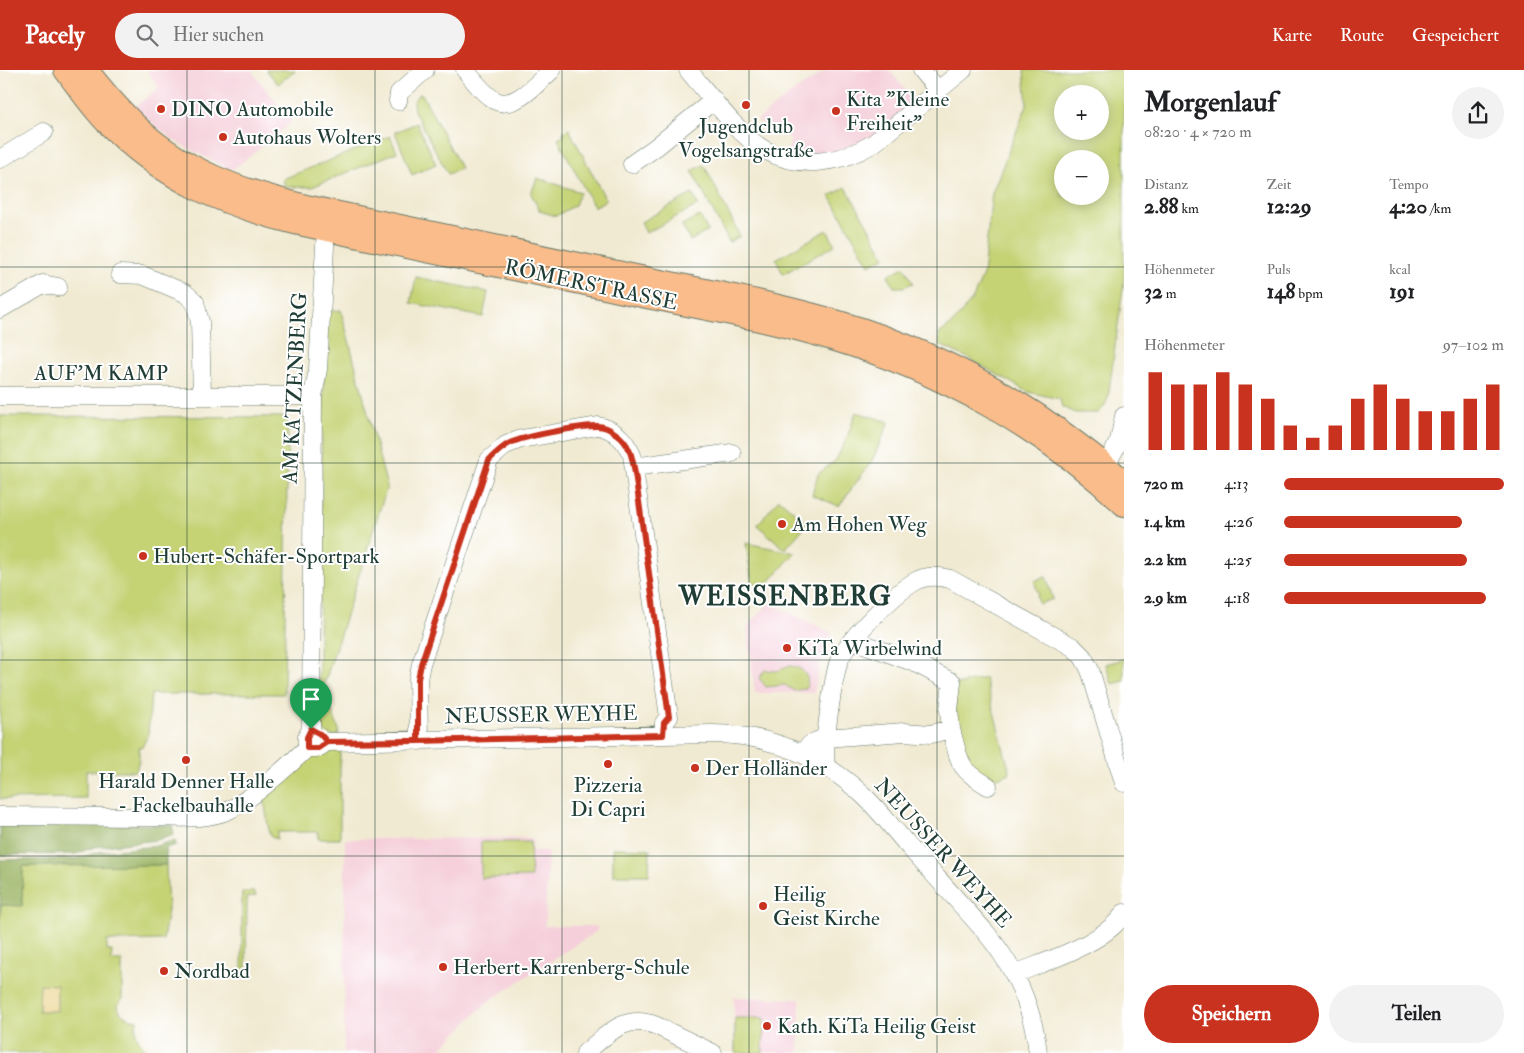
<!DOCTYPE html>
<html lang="de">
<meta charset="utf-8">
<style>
:root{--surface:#fff;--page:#f2f2f2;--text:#202124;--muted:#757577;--accent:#c8321e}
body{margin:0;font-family:"IM FELL Double Pica",serif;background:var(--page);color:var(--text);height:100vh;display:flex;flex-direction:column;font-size:19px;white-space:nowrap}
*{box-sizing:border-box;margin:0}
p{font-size:16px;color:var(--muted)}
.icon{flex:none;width:28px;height:28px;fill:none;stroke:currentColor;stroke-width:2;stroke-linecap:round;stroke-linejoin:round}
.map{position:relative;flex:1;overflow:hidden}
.sheet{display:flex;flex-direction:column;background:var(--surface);width:400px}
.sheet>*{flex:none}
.tools{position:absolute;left:1054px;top:15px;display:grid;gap:10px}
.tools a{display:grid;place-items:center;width:55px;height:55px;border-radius:50%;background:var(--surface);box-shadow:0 2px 12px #0003;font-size:25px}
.pin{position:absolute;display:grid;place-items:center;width:42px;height:42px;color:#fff;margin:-51px -21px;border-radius:50% 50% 50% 0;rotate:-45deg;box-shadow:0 0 5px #0007}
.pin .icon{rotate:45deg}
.round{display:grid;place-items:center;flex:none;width:52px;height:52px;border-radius:26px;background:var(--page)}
.overview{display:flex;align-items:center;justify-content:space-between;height:85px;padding:0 20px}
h1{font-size:28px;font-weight:700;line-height:38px}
.figures{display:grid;grid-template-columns:repeat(3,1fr);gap:8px;height:85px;padding:5px 20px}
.figures div{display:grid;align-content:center}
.figures b{font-size:21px;font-weight:700}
.figures small{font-size:14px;font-weight:400}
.figures p{font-size:14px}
.chart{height:140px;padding:10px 20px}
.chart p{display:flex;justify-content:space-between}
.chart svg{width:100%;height:90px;margin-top:5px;stroke:var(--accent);stroke-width:6}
.action{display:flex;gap:10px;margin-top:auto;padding:10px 20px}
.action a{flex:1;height:58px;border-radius:30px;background:var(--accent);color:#fff;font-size:20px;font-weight:700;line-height:58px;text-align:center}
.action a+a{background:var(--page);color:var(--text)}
ul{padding:0 20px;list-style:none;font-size:16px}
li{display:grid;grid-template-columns:80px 60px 1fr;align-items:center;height:38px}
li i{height:12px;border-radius:6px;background:var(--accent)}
header{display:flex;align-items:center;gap:30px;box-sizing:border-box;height:70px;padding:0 25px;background:var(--accent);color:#fff}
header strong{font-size:24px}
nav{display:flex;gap:28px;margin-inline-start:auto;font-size:18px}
.search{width:350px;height:45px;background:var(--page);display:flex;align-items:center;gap:12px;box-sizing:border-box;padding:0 18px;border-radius:28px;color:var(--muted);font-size:19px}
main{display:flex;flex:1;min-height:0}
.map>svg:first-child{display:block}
.built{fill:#f5cfda}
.green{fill:#c5d375;stroke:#728854;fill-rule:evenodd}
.forest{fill:#9cb566;stroke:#5e794d}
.sand{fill:#eeda9e;stroke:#868c69}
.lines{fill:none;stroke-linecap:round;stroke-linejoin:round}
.minor-casing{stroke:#687a6b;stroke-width:19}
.major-casing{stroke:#687a6b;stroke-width:24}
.minor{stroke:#fff;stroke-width:18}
.major{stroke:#f9bc8a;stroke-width:22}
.route-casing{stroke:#fff;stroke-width:10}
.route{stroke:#c8321e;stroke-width:6}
.grid{fill:none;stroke:#1f3d34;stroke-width:1;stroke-opacity:0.55}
.poi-dot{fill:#c8321e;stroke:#fff;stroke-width:2}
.labels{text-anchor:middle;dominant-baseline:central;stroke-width:4;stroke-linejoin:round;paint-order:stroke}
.poi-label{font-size:21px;fill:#1f3d34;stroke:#fff;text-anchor:start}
.street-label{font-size:21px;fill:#1f3d34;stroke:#fff}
.district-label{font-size:26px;font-weight:bold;letter-spacing:1px;fill:#1f3d34;stroke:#fff}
</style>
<header>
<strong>Pacely</strong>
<div class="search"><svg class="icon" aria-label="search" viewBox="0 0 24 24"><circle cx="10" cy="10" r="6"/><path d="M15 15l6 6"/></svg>Hier suchen</div>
<nav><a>Karte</a><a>Route</a><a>Gespeichert</a></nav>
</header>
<main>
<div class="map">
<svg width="1124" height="983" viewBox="0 0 1124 983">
<rect width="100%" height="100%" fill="#fff"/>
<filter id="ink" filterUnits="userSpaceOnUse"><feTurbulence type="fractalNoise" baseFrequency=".02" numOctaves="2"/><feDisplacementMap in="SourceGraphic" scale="10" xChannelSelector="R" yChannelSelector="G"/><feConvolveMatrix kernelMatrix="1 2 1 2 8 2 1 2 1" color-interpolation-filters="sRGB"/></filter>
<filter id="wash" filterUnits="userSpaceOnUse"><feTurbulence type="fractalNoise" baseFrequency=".0096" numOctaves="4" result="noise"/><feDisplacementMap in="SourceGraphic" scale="20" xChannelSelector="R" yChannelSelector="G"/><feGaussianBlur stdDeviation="1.12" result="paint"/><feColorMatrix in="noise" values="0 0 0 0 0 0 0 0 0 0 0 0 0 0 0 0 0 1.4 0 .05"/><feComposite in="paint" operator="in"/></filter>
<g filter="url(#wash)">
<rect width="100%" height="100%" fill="#f1ead2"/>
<path class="built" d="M147 0H251L292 52 233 100 219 94 178 73 155 56 135 37 159 18Z
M827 0H889L915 31 875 65 828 86 787 82 791 69 772 61 757 50 793 22Z
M769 533 832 563 821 587 814 623H755L747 557Z
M532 768V781H548L545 856H597V861L486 933 437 983H344L345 769Z
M734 927 800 929 799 983H734Z"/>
<path class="green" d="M266 0H296L278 14Z
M1024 0H1124V211L1108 328 1104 337 1098 343H1076L1062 337 1060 329 1028 322 968 288 940 275 939 264 954 252 973 228 983 205 992 123 1027 35ZM1062 24H1100V61H1062ZM1062 89H1100V126H1062Z
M422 24 461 98 448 104 414 41 413 32 418 25Z
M417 53 436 94 412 105 395 62Z
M569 59 606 130 594 137 558 69 564 66 563 62Z
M390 66 397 82 312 117H285L283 109Z
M704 95 740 166 729 172 692 101Z
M537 108 580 122 575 135 556 146 540 141 531 124Z
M846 117 885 187 869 195 830 126Z
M692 124 698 135 646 163 641 152Z
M700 146 708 161 690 171 682 155Z
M827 160 835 175 783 204 776 189Z
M904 197 913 213 903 217H894L888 205Z
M416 207 488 222 483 247 411 233Z
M327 228 332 241 341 240 387 417 323 618 339 660 338 666 329 665 318 655 322 356Z
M856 342 889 352 872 391 839 436 812 425 818 404 836 390 848 365Z
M0 346 288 347 284 624H151L148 665 142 677H139V690L136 701H86V728L0 729Z
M779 429 808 453 785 479 757 455Z
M746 473 795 483 767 514H752Z
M1046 507 1053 529 1039 534 1037 526 1039 525 1034 511Z
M1124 589V611L1112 614 1106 594Z
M790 596C802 597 811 606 806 618L794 621 785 615 766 617 759 608 765 600 777 601Z
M985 608 1010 703 990 711 969 699 954 655 956 615Z
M340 678V769H318V762H277V769L271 767 269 762 264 729 267 720 315 683Z
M481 772H530L531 807 481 808Z
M613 778 650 779 649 805H613Z
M166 795 168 840 163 870 107 871V881H112L111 891H122V929L118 935C119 946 127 948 137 950 134 967 138 970 148 983H0V835H22L23 796Z
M242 822H255L256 826 247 827 246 904 242 903Z
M735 948H764L763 983H735Z"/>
<path class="forest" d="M0 754 172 755 174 764 157 770 94 777 75 784 0 785Z
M175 770 176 775 166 778V795L23 796 22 836 1 835 0 848V790L74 789 100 782 156 776Z"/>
<path class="sand" d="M40 914 57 915V941H39Z"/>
</g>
<g filter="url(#ink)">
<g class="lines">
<g class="minor-casing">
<path id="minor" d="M465 0C474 10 484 25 496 31 515 40 539 11 552 0
M688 0C707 22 740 67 765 80 800 100 842 93 874 73L963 0
M921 0 938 20
M398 31 399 23 425 0
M0 89 44 62
M632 94 656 77 714 30
M120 204 142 205 185 223 195 232 200 252 202 325
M0 239 43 214 58 217
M0 326H313
M634 397 732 383
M1100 407 1119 371 1124 346
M951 659C960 692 957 698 988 716
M419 671 418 609 421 594 489 390 506 375 521 369 598 356C615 359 625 370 632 385L669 647 664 653 663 665
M307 678V667L311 659 313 326 318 299 326 159 321 149
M803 683C808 674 815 671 825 668L904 662 931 664 951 659 949 640 952 612 913 592 853 570
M824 695C827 684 824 676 826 665 829 642 832 616 838 594 844 572 896 522 916 511 927 505 938 506 950 509L1073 577 1083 587 1090 600 1124 713
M0 746C49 746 97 747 146 747 172 747 204 751 229 740 252 729 288 696 307 678H318L327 672 712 664C769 664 821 686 863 725 880 741 895 761 911 779 936 807 962 835 987 864 1015 898 1033 938 1038 983
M1015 904C1046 891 1106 873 1124 843
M585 983C608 964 624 943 657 956L713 983"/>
</g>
<g class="major-casing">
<path id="major" d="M65 0C79 19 92 38 108 54 160 108 224 136 295 153 404 177 514 199 623 222 692 237 764 248 832 269 939 301 1043 358 1124 435
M87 0C109 28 133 56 162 77 204 108 256 124 306 136 408 157 510 179 612 201 687 217 764 230 839 252 945 283 1041 339 1124 411"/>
</g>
<use href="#minor" class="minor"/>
<use href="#major" class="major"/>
</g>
</g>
<g class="lines" filter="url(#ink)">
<g class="route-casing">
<path id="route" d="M311 659 320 664 327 672 408 671H418C500 669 581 667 663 665L664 653 669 647 636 410C633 392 632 374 615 363 610 359 603 356 597 356 580 356 525 366 510 373 502 377 496 383 489 390L421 594 418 609V671L327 672 318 678H307V667L311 659"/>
</g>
<use href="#route" class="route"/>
</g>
<path class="grid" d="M187 0V983M375 0V983M562 0V983M749 0V983M937 0V983M0 197H1124M0 393H1124M0 590H1124M0 786H1124"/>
<g class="poi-dot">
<circle cx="746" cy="35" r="5"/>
<circle cx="161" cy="39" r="5"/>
<circle cx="836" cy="41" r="5"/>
<circle cx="223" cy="67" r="5"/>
<circle cx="782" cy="454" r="5"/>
<circle cx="143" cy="486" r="5"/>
<circle cx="787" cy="578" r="5"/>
<circle cx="186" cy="690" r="5"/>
<circle cx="608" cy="694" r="5"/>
<circle cx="695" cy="698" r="5"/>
<circle cx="763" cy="836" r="5"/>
<circle cx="443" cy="897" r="5"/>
<circle cx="164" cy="901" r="5"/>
<circle cx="767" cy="956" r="5"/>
</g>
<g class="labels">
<g class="poi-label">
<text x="846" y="29">Kita "Kleine<tspan x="846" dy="24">Freiheit"</tspan></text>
<text x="171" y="39">DINO Automobile</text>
<text x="746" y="56" text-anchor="middle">Jugendclub<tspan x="746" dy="24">Vogelsangstraße</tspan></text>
<text x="233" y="67">Autohaus Wolters</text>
<text x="792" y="454">Am Hohen Weg</text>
<text x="153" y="486">Hubert-Schäfer-Sportpark</text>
<text x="797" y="578">KiTa Wirbelwind</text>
<text x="705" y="698">Der Holländer</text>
<text x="186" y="711" text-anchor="middle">Harald Denner Halle<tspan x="186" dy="24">- Fackelbauhalle</tspan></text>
<text x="608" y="715" text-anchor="middle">Pizzeria<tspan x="608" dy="24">Di Capri</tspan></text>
<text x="773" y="824">Heilig<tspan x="773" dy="24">Geist Kirche</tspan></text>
<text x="453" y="897">Herbert-Karrenberg-Schule</text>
<text x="174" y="901">Nordbad</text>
<text x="777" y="956">Kath. KiTa Heilig Geist</text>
</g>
<g class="street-label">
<text transform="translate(591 215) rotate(12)">RÖMERSTRASSE</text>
<text x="101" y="303">AUF'M KAMP</text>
<text transform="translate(295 318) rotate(-87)">AM KATZENBERG</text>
<text transform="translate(541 645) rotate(-1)">NEUSSER WEYHE</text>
<text transform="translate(943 783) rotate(48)">NEUSSER WEYHE</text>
</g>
<g class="district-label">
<text x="785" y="527">WEISSENBERG</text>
</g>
</g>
</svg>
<div class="tools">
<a>+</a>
<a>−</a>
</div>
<div class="pin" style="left:311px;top:659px;background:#1e9e55"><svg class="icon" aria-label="arrive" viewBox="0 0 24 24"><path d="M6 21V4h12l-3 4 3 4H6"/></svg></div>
</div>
<section class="sheet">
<div class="overview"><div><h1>Morgenlauf</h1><p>08:20 · 4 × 720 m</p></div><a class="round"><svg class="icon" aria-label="share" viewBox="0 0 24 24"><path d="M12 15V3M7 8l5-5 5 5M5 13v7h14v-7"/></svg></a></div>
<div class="figures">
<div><p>Distanz</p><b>2.88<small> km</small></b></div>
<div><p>Zeit</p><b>12:29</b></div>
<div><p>Tempo</p><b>4:20<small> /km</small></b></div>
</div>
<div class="figures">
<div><p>Höhenmeter</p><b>32<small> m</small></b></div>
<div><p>Puls</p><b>148<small> bpm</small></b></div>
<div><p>kcal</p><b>191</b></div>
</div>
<div class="chart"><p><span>Höhenmeter</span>97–102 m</p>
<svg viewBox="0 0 160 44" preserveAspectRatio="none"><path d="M5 44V6M15 44V12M25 44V12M35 44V6M45 44V12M55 44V19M65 44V32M75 44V38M85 44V32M95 44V19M105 44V12M115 44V19M125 44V25M135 44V25M145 44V19M155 44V12"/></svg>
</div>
<ul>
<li><b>720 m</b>4:13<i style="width:100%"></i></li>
<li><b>1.4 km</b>4:26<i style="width:81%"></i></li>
<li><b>2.2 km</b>4:25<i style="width:83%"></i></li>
<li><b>2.9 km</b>4:18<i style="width:92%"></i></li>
</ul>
<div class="action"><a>Speichern</a><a>Teilen</a></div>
</section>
</main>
